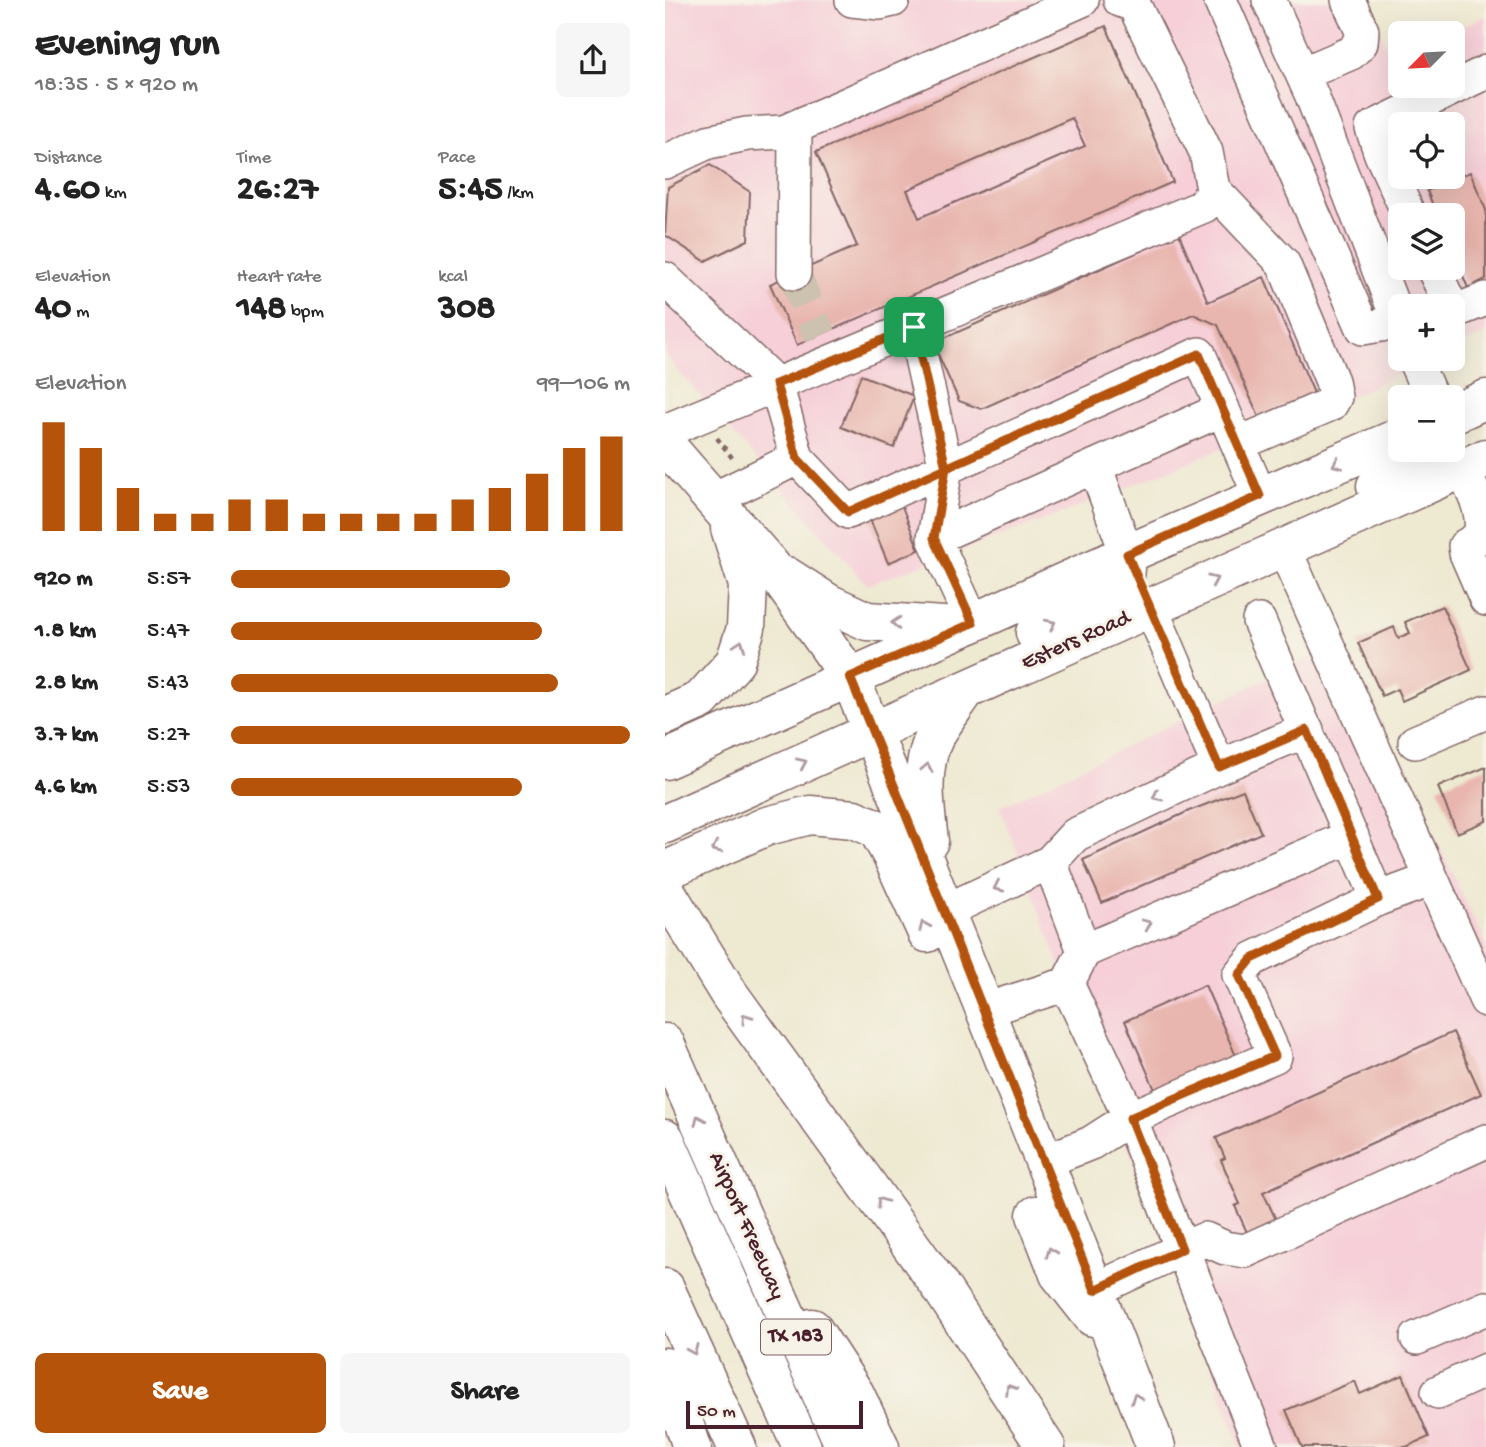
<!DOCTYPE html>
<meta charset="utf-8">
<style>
:root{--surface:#fff;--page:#f6f6f6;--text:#222;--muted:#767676;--accent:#b45309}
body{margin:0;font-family:"Gochi Hand",sans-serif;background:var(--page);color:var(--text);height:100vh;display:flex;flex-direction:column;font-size:26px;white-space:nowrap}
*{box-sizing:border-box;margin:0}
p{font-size:23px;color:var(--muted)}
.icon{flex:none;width:38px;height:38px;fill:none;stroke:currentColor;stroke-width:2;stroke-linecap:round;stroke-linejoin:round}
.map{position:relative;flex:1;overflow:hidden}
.drawer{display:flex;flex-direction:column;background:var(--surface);width:665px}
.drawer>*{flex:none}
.needle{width:46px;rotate:246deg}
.buttons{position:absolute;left:723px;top:21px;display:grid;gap:14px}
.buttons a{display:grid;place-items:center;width:77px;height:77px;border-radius:10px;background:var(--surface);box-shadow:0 7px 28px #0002;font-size:35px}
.scale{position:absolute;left:21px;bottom:18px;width:177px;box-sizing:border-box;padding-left:7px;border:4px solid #4a1f2b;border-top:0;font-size:19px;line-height:24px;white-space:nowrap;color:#4a1f2b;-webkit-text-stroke:5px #f7f3e8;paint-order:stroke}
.pin{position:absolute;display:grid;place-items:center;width:60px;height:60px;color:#fff;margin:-30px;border-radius:14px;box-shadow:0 4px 10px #0006}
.round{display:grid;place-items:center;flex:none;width:74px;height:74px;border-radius:10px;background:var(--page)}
.overview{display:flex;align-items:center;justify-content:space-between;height:119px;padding:0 35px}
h1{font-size:38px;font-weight:800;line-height:52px}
.stats{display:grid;grid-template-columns:repeat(3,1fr);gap:10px;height:119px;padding:7px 35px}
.stats div{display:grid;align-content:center}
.stats b{font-size:35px;font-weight:800}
.stats small{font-size:19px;font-weight:400}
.stats p{font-size:19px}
.chart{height:196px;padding:14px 35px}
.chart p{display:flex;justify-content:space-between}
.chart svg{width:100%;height:126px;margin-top:7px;stroke:var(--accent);stroke-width:6}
.cta{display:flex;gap:14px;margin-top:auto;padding:14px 35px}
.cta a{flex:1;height:80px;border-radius:10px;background:var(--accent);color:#fff;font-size:28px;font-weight:800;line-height:80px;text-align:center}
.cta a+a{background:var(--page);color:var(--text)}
ul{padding:0 35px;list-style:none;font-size:23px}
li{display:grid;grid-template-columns:112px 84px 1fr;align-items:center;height:52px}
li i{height:18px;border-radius:9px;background:var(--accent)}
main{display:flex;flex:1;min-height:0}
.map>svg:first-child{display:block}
.built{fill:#f6cfd8;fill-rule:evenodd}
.building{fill:#e8b6ae;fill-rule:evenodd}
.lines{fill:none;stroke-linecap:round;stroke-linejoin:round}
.minor-tunnel{stroke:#cdc1b0;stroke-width:33;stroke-dasharray:33 17;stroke-linecap:butt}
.minor-casing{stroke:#836665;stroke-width:36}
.major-casing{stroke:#836665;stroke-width:41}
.highway-casing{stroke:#836665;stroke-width:41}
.path{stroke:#836665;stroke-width:4.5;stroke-dasharray:5 5;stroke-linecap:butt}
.minor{stroke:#fff;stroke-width:33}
.major{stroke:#fff;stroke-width:38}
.highway{stroke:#fff;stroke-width:38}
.oneway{stroke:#ae9aa0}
.route-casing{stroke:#fff;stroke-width:14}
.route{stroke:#b45309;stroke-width:9}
.labels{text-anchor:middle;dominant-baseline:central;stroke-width:6;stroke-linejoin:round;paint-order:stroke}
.shield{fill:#f7f3e8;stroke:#7e5f64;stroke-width:2}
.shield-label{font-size:21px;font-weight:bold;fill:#4a1f2b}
.street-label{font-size:23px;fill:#4a1f2b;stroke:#f7f3e8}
</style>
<main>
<section class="drawer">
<div class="overview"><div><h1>Evening run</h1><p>18:35 · 5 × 920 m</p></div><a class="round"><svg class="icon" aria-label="share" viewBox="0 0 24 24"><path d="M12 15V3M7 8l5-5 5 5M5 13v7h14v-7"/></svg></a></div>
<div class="stats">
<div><p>Distance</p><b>4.60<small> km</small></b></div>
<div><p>Time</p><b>26:27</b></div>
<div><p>Pace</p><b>5:45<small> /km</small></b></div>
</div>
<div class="stats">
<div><p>Elevation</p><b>40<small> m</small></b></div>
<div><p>Heart rate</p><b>148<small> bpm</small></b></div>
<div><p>kcal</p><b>308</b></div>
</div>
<div class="chart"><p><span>Elevation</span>99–106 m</p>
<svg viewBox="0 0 160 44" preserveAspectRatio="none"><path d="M5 44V6M15 44V15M25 44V29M35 44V38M45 44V38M55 44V33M65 44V33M75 44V38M85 44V38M95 44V38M105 44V38M115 44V33M125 44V29M135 44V24M145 44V15M155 44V11"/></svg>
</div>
<ul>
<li><b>920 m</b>5:57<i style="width:70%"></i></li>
<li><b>1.8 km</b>5:47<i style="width:78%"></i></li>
<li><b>2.8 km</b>5:43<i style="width:82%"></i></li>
<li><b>3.7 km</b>5:27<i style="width:100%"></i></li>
<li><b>4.6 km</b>5:53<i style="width:73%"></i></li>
</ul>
<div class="cta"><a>Save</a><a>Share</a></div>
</section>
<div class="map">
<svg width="821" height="1447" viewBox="0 0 821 1447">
<rect width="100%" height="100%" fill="#f7f3e8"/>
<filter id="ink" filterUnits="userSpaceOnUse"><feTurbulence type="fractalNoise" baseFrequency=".0143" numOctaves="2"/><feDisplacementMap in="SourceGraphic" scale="14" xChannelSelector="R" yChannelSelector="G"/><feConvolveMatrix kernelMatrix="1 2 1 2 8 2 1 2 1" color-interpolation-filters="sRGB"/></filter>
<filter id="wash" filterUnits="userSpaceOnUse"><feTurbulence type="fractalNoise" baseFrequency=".00686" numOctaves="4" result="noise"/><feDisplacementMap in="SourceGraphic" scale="28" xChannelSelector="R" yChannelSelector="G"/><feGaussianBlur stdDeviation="1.57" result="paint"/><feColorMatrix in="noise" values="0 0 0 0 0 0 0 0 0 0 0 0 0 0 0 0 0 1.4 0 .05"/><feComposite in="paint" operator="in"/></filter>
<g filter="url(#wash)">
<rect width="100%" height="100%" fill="#eee9d1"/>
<path class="built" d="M0 0H702L726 57 735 53V86H788V33H781L821 16V334L788 348V306H735V359H765L683 398 393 515 202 585 0 356ZM735 124H788V177H735ZM735 215H788V268H735Z
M678 642 821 945V1447H576L335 807Z"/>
<g id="blocks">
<path class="building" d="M441 26 508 182 132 345 105 284 192 246 151 152ZM407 118 420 146 254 218 242 190Z
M45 165 85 192 83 240 40 261 0 235 3 187Z
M805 172 821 210V279L803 288 788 252V215H772L762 191Z
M514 234 543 302 599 277 649 393 594 417 553 325 528 314 316 409 294 401 268 343Z
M196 375 249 396 229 448 176 427Z
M236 504 254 550 223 563 204 517Z
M777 606 806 670 737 701 732 689 717 696 693 643 729 627 733 638 745 633 740 622Z
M821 767V821L792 833 773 787Z
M578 790 596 833 437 903 418 860 524 811Z
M540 985 571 1056 491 1092 460 1021Z
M788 1032 816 1094 598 1192 614 1226 585 1239 570 1206 575 1204 556 1160 560 1158 551 1138Z
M738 1375 764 1437 741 1447H637L621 1410 690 1381 695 1394Z"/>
</g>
</g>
<g filter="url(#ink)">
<use href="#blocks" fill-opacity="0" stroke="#836665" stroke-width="2"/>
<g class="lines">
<path class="minor-tunnel" d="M129 273 155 336"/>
<g class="minor-casing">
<path id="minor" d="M187 0 215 3 228 0
M555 0 698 328 734 322
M604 0 647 96 735 325
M637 74 686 53 696 43 697 31 683 0
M0 162 43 142 82 134 119 132 417 0
M548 189 618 263 667 381 670 397 666 404 573 444
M744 215 716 154 707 128 821 72
M768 268 786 306
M129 273 130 127
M0 279 111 384 132 458 183 512 534 354 595 496
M788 312 821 299
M249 327 281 468 269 538 308 623
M749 359 766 397
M0 431 539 206 548 189 541 152 469 5 455 0
M430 466 462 554
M798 469C807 489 821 514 815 535
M49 499 132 458
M821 533 800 546 801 553 821 599
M269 538 558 409
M619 548 821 1000
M486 608 554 767
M594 621 713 899
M750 742 821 712
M687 836 419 951 402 984 465 1118 517 1249 540 1239 560 1248 580 1251 821 1141
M280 911 385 862
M419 951 385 862 410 835 554 767 642 730
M320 1010 402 984
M378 1162 426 1143 465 1118 610 1056 574 975 588 959 713 899 767 879
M430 1290 517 1249 596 1447
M752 1338 821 1308
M773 1392 821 1370"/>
</g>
<g class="major-casing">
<path id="major" d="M788 414 821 399
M0 444 106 566 185 677 320 1010 491 1447
M711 486 751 462 762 450
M121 576 163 603 202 621 293 627
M370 633C388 624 444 599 455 587 462 578 461 563 462 554
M0 716 36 700 70 662 81 628 83 585 65 528
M0 760 462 554 735 437
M0 824 821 458
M264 841C260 808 254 767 270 736 279 720 291 705 301 690
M0 871 102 826 145 815 189 819 212 829 227 856 262 933
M371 1215 394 1274 428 1317"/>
</g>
<g class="highway-casing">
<path id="highway" d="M0 890 64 994 273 1283 381 1447
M0 1043 180 1447
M0 1139 137 1447
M0 1288 72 1447
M147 1328 190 1394 215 1447
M0 1367 27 1447"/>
</g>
<path class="path" d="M52 438 68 459"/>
<use href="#minor" class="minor"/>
<use href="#major" class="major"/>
<use href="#highway" class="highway"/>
</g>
<defs><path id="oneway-chevron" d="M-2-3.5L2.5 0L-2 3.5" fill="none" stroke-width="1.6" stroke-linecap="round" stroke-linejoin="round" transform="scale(1.75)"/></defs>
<g class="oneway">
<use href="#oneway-chevron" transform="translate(672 464) rotate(157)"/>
<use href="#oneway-chevron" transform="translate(548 580) rotate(-24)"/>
<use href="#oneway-chevron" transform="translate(231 623) rotate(-175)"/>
<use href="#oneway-chevron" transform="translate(386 624) rotate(-27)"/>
<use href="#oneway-chevron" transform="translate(75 645) rotate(-71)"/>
<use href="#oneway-chevron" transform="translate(137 763) rotate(-24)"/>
<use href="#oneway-chevron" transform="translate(262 768) rotate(-79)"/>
<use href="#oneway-chevron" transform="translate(492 796) rotate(155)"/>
<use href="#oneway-chevron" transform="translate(51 848) rotate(156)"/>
<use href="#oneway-chevron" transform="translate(333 887) rotate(155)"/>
<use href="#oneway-chevron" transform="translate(482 924) rotate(-23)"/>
<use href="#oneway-chevron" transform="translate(259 926) rotate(-114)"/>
<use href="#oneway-chevron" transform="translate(81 1018) rotate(-125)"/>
<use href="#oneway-chevron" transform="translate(34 1120) rotate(-114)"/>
<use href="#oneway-chevron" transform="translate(216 1202) rotate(-125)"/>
<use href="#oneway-chevron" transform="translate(386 1252) rotate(-111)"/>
<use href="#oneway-chevron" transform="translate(28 1350) rotate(66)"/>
<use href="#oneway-chevron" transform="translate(345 1389) rotate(-123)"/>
<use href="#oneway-chevron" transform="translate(471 1398) rotate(-111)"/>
</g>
</g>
<g class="lines" filter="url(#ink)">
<g class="route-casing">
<path id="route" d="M249 327 281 468 269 538 308 623 185 677C269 881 347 1087 430 1290L517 1249 465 1118 610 1056 574 975 587 959 713 899 642 730 554 767 462 554 595 496 534 354 183 512 132 458 111 384 249 327"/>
</g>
<use href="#route" class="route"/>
</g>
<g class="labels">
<rect class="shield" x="96" y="1319.5" width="70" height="35" rx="5"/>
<g class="shield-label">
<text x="131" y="1337">TX 183</text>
</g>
<g class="street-label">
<text transform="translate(411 641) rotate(-24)">Esters Road</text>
<text transform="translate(81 1226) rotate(66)">Airport Freeway</text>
</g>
</g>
</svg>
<div class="buttons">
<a><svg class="needle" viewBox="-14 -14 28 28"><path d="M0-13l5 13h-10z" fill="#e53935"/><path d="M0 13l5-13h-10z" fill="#767676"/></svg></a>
<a><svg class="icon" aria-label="locate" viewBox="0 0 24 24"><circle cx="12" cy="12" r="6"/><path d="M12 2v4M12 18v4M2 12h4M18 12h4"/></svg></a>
<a><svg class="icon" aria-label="layers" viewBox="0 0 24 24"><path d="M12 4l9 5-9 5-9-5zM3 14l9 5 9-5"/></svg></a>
<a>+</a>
<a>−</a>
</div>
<div class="scale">50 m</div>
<div class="pin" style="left:249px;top:327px;background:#1e9e55"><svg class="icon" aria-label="arrive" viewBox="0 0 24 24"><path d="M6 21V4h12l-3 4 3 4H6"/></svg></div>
</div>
</main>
